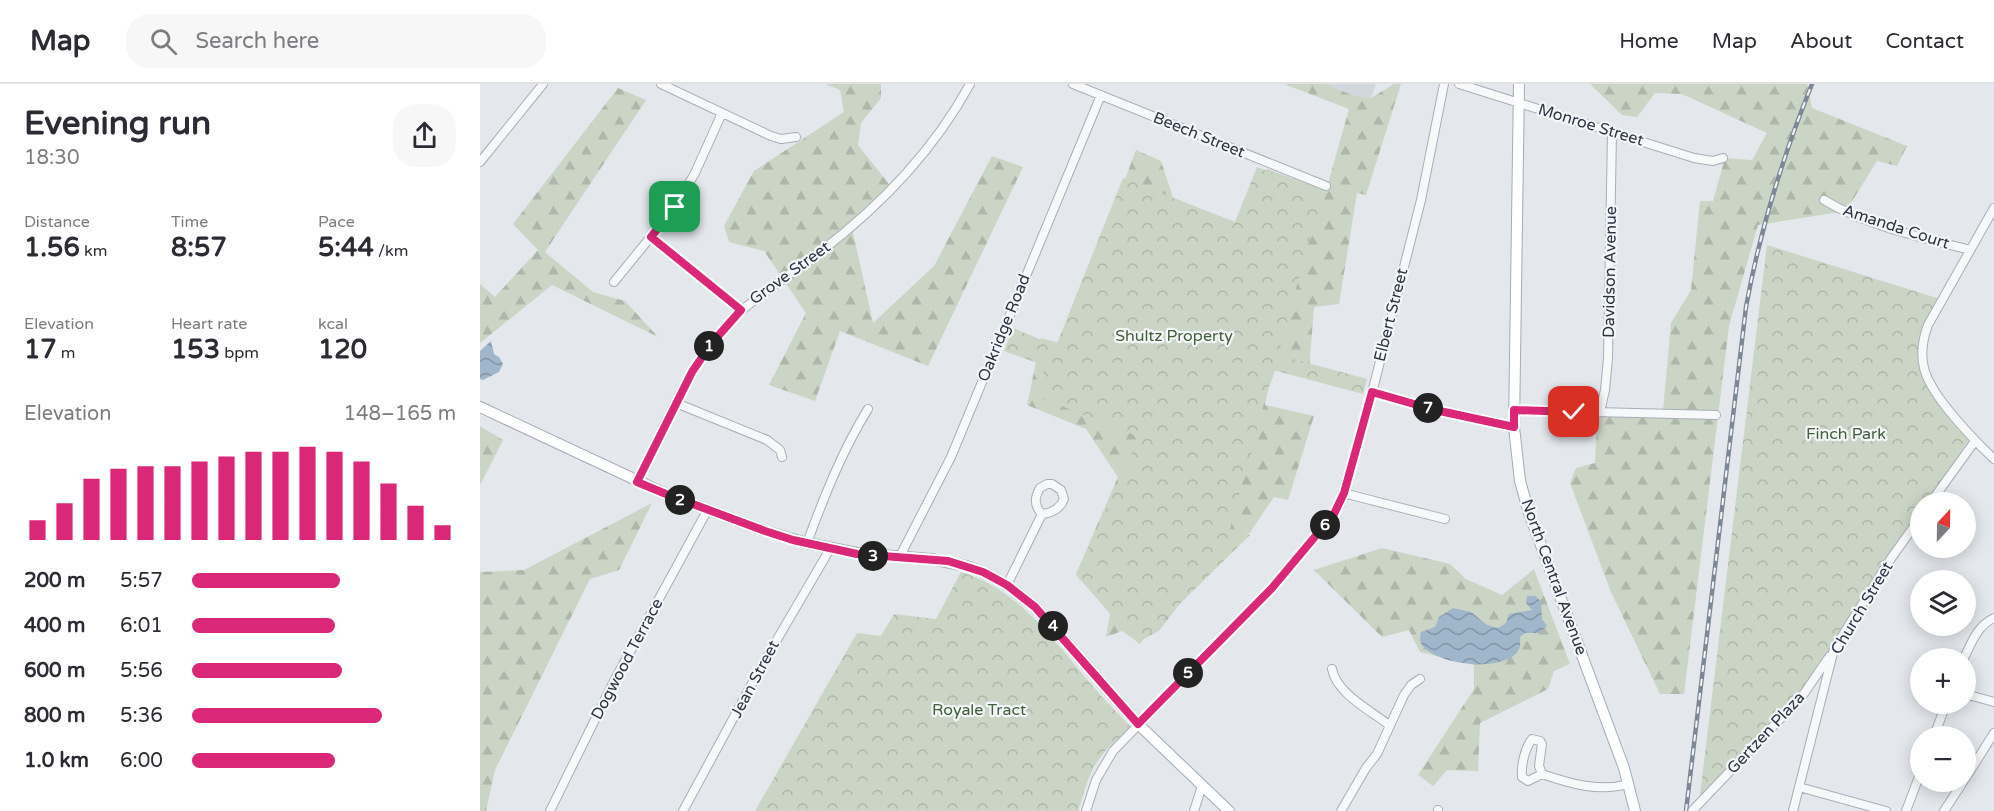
<!DOCTYPE html>
<meta charset="utf-8">
<style>
:root{--surface:#fff;--page:#f7f7f7;--text:#2b2b33;--muted:#7c7c81;--line:#e1e1e2;--accent:#db2777}
body{margin:0;font-family:"Varela Round",sans-serif;background:var(--page);color:var(--text);height:100vh;display:flex;flex-direction:column;font-size:22px;white-space:nowrap}
*{box-sizing:border-box;margin:0}
p{font-size:20px;color:var(--muted)}
.icon{flex:none;width:33px;height:33px;fill:none;stroke:currentColor;stroke-width:2;stroke-linecap:round;stroke-linejoin:round}
.map{position:relative;flex:1;overflow:hidden}
.drawer{display:flex;flex-direction:column;background:var(--surface);width:480px}
.drawer>*{flex:none}
.needle{width:39px;rotate:22deg}
.buttons{position:absolute;left:1430px;top:408px;display:grid;gap:12px}
.buttons a{display:grid;place-items:center;width:66px;height:66px;border-radius:50%;background:var(--surface);box-shadow:0 3px 15px #0003;font-size:30px}
.pin{position:absolute;display:grid;place-items:center;width:51px;height:51px;color:#fff;margin:-26px;border-radius:12px;box-shadow:0 3px 9px #0006}
.km{position:absolute;width:30px;height:30px;margin:-15px;border-radius:50%;background:#222;color:#fff;font-size:16px;line-height:30px;text-align:center}
.round{display:grid;place-items:center;flex:none;width:63px;height:63px;border-radius:24px;background:var(--page)}
.summary{display:flex;align-items:center;justify-content:space-between;height:102px;padding:0 24px}
h1{font-size:33px;font-weight:700;line-height:45px}
.figures{display:grid;grid-template-columns:repeat(3,1fr);gap:9px;height:102px;padding:6px 24px}
.figures div{display:grid;align-content:center}
.figures b{font-size:26px;font-weight:700}
.figures small{font-size:16px;font-weight:400}
.figures p{font-size:16px}
.chart{height:168px;padding:12px 24px}
.chart p{display:flex;justify-content:space-between}
.chart svg{width:100%;height:108px;margin-top:6px;stroke:var(--accent);stroke-width:6}
ul{padding:0 24px;list-style:none;font-size:20px}
li{display:grid;grid-template-columns:96px 72px 1fr;align-items:center;height:45px}
li i{height:15px;border-radius:8px;background:var(--accent)}
header{display:flex;align-items:center;gap:36px;box-sizing:border-box;height:84px;padding:0 30px;background:var(--surface);border-bottom:2px solid var(--line)}
header strong{font-size:28px}
nav{display:flex;gap:33px;margin-inline-start:auto;font-size:21px}
.search{width:420px;height:54px;background:var(--page);display:flex;align-items:center;gap:15px;box-sizing:border-box;padding:0 21px;border-radius:24px;color:var(--muted);font-size:22px}
main{display:flex;flex:1;min-height:0}
.map>svg:first-child{display:block}
.built{fill:#d2d6dd}
.forest{fill:url(#forest-firs)}
.park{fill:url(#park-crowns)}
.water{fill:url(#water-waves)}
.lines{fill:none;stroke-linecap:round;stroke-linejoin:round}
.minor-casing{stroke:#a9aeb6;stroke-width:10}
.major-casing{stroke:#a3acb7;stroke-width:12}
.minor{stroke:#f7f8fa;stroke-width:8}
.major{stroke:#fff;stroke-width:10}
.rail-casing{stroke:#7d8795;stroke-width:4.5}
.rail{stroke:#f4f6f9;stroke-width:2;stroke-dasharray:7;stroke-linecap:butt}
.route-casing{stroke:#fff;stroke-width:12}
.route{stroke:#db2777;stroke-width:8}
.labels{text-anchor:middle;dominant-baseline:central;stroke-width:4.5;stroke-linejoin:round;paint-order:stroke}
.street-label{font-size:16px;fill:#2b3544;stroke:#f4f6f9}
.park-label{font-size:16px;fill:#426039;stroke:#f4f6f9}
</style>
<header>
<strong>Map</strong>
<div class="search"><svg class="icon" aria-label="search" viewBox="0 0 24 24"><circle cx="10" cy="10" r="6"/><path d="M15 15l6 6"/></svg>Search here</div>
<nav><a>Home</a><a>Map</a><a>About</a><a>Contact</a></nav>
</header>
<main>
<section class="drawer">
<div class="summary"><div><h1>Evening run</h1><p>18:30</p></div><a class="round"><svg class="icon" aria-label="share" viewBox="0 0 24 24"><path d="M12 15V3M7 8l5-5 5 5M5 13v7h14v-7"/></svg></a></div>
<div class="figures">
<div><p>Distance</p><b>1.56<small> km</small></b></div>
<div><p>Time</p><b>8:57</b></div>
<div><p>Pace</p><b>5:44<small> /km</small></b></div>
</div>
<div class="figures">
<div><p>Elevation</p><b>17<small> m</small></b></div>
<div><p>Heart rate</p><b>153<small> bpm</small></b></div>
<div><p>kcal</p><b>120</b></div>
</div>
<div class="chart"><p><span>Elevation</span>148–165 m</p>
<svg viewBox="0 0 160 44" preserveAspectRatio="none"><path d="M5 44V36M15 44V29M25 44V19M35 44V15M45 44V14M55 44V14M65 44V12M75 44V10M85 44V8M95 44V8M105 44V6M115 44V8M125 44V12M135 44V21M145 44V30M155 44V38"/></svg>
</div>
<ul>
<li><b>200 m</b>5:57<i style="width:56%"></i></li>
<li><b>400 m</b>6:01<i style="width:54%"></i></li>
<li><b>600 m</b>5:56<i style="width:57%"></i></li>
<li><b>800 m</b>5:36<i style="width:72%"></i></li>
<li><b>1.0 km</b>6:00<i style="width:54%"></i></li>
</ul>
</section>
<div class="map">
<svg width="1514" height="727" viewBox="0 0 1514 727">
<defs>
<pattern id="forest-firs" width="22" height="20" patternUnits="userSpaceOnUse" patternTransform="scale(1.5)"><rect width="22" height="20" fill="#cad5c5"/><path d="M5 1l3.5 6h-7zM16 11l3.5 6h-7z" fill="#aeb7aa"/></pattern>
<pattern id="park-crowns" width="20" height="18" patternUnits="userSpaceOnUse" patternTransform="scale(1.5)"><rect width="20" height="18" fill="#cad5c5"/><path d="M2 6a3 3 0 1 1 6 0M12 15a3 3 0 1 1 6 0" fill="none" stroke="#aeb7aa"/></pattern>
<pattern id="water-waves" width="16" height="10" patternUnits="userSpaceOnUse" patternTransform="scale(1.5)"><rect width="16" height="10" fill="#a0b6cb"/><path d="M0 5q4-4 8 0t8 0" fill="none" stroke="#8395a6"/></pattern>
</defs>
<rect width="100%" height="100%" fill="#e4e7ec"/>
<path class="built" d="M845 0H896L891 14 872 11Z"/>
<path class="forest" d="M345 0H401V14L381 39 378 61 412 104 372 144 393 239 454 182 512 72 543 83 448 282 360 247 335 317 289 301 326 229 284 167 249 158 244 142 274 87 364 28 360 6Z
M804 0H845L872 11 891 14 914 0H921L886 111 877 109 859 220 834 223 829 287 798 279 788 306 785 321 834 332 808 416 794 413 769 450 754 448 679 547 658 558 642 547 626 553 630 530 596 490 638 393 606 345 547 321 561 254 583 260 656 66 681 77 696 123 754 144 787 85 846 107 869 25Z
M1110 0H1327L1332 24 1427 62 1417 82 1397 77 1366 127 1278 141 1249 242 1204 610H1180L1131 508 1090 399 1096 384 1115 379 1117 336 1130 327H1183L1191 239 1211 206 1220 117H1233L1245 74 1272 76 1287 49 1202 10 1175 9 1157 33 1142 31Z
M138 4 166 16 65 168 113 208 145 217 178 253 72 201 0 259V200L15 213 58 166 33 140Z
M0 342 23 356 0 401Z
M172 419 139 486 110 495 15 686 6 727H0V488L44 486Z
M902 464 970 480 986 495 1022 511 1054 485 1090 580 1074 587 1068 605 1000 639 998 687 967 686 953 702 938 691 994 605V581L940 568 929 546 902 553 834 486Z"/>
<path class="park" d="M777 83 842 109 798 271 887 295 883 310 793 286 750 445 770 451 659 560 596 491 659 353 554 311 566 282 524 267 533 244 576 262 643 94 755 138Z
M1287 161 1460 215 1446 244V288L1490 354 1448 418H1440V431L1321 613 1218 727Z
M481 488C532 504 562 541 595 581 612 602 631 623 651 643 640 653 628 662 620 674 608 689 604 709 598 727H275L377 549 401 552 414 530 456 535Z"/>
<path class="water" d="M11 257 14 270 19 273 23 280 19 288 3 296 0 295V267Z
M1047 512H1055L1061 517 1062 535 1067 542 1059 549H1045L1040 553C1040 557 1041 563 1038 567 1023 589 956 581 942 561 939 557 940 552 941 548L955 543 959 533 973 524 991 528 1007 541 1018 544 1026 539 1029 530 1052 526 1046 519Z"/>
<g class="lines">
<g class="minor-casing">
<path id="minor" d="M181 0 291 52 301 55 316 53
M593 0 846 102
M979 0 1214 74 1233 77 1243 74
M0 78 63 0
M1344 116C1385 141 1443 154 1490 166
M1514 124 1448 241C1435 276 1445 296 1466 323 1481 342 1497 359 1514 375
M171 153 261 226
M134 198 195 123 215 89 242 29
M892 308 955 326 1034 343
M196 319 287 356 300 366 302 373
M1034 326 1236 331
M1120 328 1125 306 1128 274 1132 48
M157 397C183 346 205 288 244 244 273 212 307 194 340 168 399 123 454 66 490 0
M567 400H572L581 406 584 415C580 425 572 429 562 430 554 422 554 414 560 404Z
M863 409 965 435
M1451 418 1495 357
M327 459C344 413 362 367 388 325
M419 474 471 373 621 11
M527 501 562 430
M1484 574C1492 558 1497 542 1514 534
M852 585C857 610 890 626 909 641
M1485 610 1514 618
M1454 652 1466 620
M1052 655 1060 657 1062 660 1059 682 1062 690 1048 697 1042 693C1041 681 1045 664 1052 655Z
M1062 690C1091 700 1118 708 1149 700
M1485 695 1514 649
M1319 703 1406 727
M70 727 133 599 228 425
M203 727 281 583 350 465
M606 727 616 696 633 667 792 504 854 430 860 420 893 305 941 116 964 0
M714 727 722 702
M861 727 886 684 897 670 924 611 931 601 940 595
M958 727V726
M1212 727 1323 611 1349 573
M1313 727 1354 565 1412 473 1440 434
M1426 727 1440 690
M1464 727 1483 698"/>
</g>
<g class="major-casing">
<path id="major" d="M1039 0 1034 343 1040 397 1049 429 1144 684 1155 727
M0 323 186 410 285 447 327 459 377 469 451 475 486 482 503 488 527 501 555 523 658 640 749 727"/>
</g>
<use href="#minor" class="minor"/>
<use href="#major" class="major"/>
<g class="rail-casing">
<path id="rail" d="M1206 727 1266 223C1280 146 1303 72 1332 0"/>
</g>
<use href="#rail" class="rail"/>
</g>
<g class="lines">
<g class="route-casing">
<path id="route" d="M195 123 171 153 261 226 231 260 212 288 157 398 186 410 285 447 313 456 377 470 468 477 503 488 527 501 555 523 658 640 792 504 854 430 864 409 892 308 955 326 1034 343V326L1094 328"/>
</g>
<use href="#route" class="route"/>
</g>
<g class="labels">
<g class="street-label">
<text transform="translate(1111 41) rotate(17)">Monroe Street</text>
<text transform="translate(719 51) rotate(22)">Beech Street</text>
<text transform="translate(1416 143) rotate(18)">Amanda Court</text>
<text transform="translate(1130 188) rotate(-89)">Davidson Avenue</text>
<text transform="translate(310 189) rotate(-36)">Grove Street</text>
<text transform="translate(911 231) rotate(-76)">Elbert Street</text>
<text transform="translate(524 244) rotate(-68)">Oakridge Road</text>
<text transform="translate(1074 493) rotate(70)">North Central Avenue</text>
<text transform="translate(1382 524) rotate(-59)">Church Street</text>
<text transform="translate(147 575) rotate(-62)">Dogwood Terrace</text>
<text transform="translate(275 595) rotate(-62)">Jean Street</text>
<text transform="translate(1286 649) rotate(-47)">Gertzen Plaza</text>
</g>
<g class="park-label">
<text x="694" y="252">Shultz Property</text>
<text x="1366" y="350">Finch Park</text>
<text x="499" y="626">Royale Tract</text>
</g>
</g>
</svg>
<div class="buttons">
<a><svg class="needle" viewBox="-14 -14 28 28"><path d="M0-13l5 13h-10z" fill="#e53935"/><path d="M0 13l5-13h-10z" fill="#7c7c81"/></svg></a>
<a><svg class="icon" aria-label="layers" viewBox="0 0 24 24"><path d="M12 4l9 5-9 5-9-5zM3 14l9 5 9-5"/></svg></a>
<a>+</a>
<a>−</a>
</div>
<div class="pin" style="left:195px;top:123px;background:#1e9e55"><svg class="icon" aria-label="arrive" viewBox="0 0 24 24"><path d="M6 21V4h12l-3 4 3 4H6"/></svg></div>
<div class="pin" style="left:1094px;top:328px;background:#d93025"><svg class="icon" aria-label="check" viewBox="0 0 24 24"><path d="M5 12l5 5 9-10"/></svg></div>
<b class="km" style="left:229px;top:262px">1</b>
<b class="km" style="left:200px;top:416px">2</b>
<b class="km" style="left:393px;top:472px">3</b>
<b class="km" style="left:573px;top:542px">4</b>
<b class="km" style="left:708px;top:589px">5</b>
<b class="km" style="left:845px;top:441px">6</b>
<b class="km" style="left:948px;top:324px">7</b>
</div>
</main>
